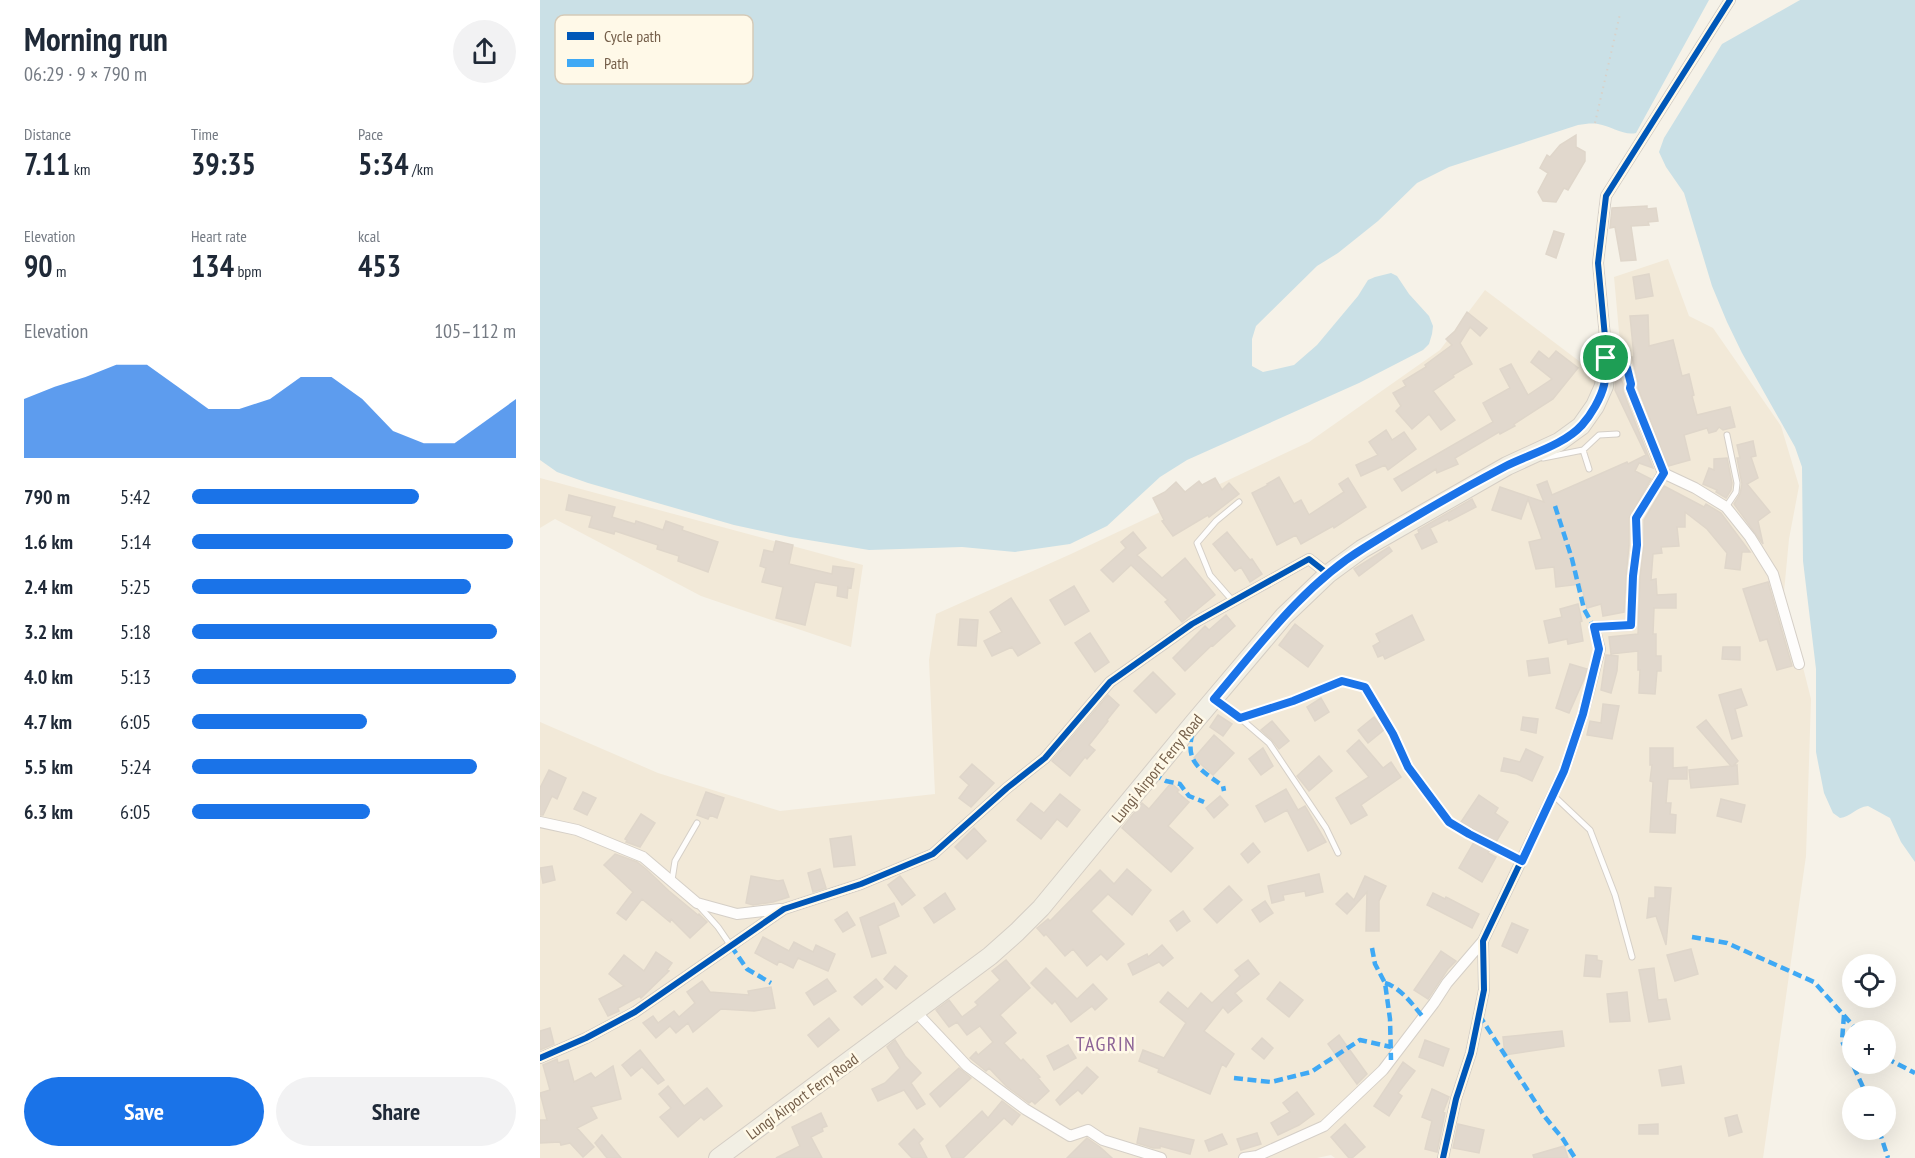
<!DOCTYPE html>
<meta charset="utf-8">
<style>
:root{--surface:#fff;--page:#f2f2f3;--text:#1f2937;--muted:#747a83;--accent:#1a73e8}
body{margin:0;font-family:"PT Sans Narrow",sans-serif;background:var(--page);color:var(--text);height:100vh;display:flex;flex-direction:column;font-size:22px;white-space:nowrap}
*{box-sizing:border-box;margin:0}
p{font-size:20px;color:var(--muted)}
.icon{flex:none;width:33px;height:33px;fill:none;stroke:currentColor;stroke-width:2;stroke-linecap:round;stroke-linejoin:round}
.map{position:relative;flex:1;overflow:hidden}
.details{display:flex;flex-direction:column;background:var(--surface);width:540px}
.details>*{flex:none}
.fabs{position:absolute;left:1302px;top:954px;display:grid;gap:12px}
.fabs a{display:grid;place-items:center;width:54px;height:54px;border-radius:50%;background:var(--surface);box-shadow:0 6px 24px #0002;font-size:30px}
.pin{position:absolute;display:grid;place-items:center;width:51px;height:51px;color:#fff;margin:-26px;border:3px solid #fff;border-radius:50%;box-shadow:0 2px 6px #0007}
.round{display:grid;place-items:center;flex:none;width:63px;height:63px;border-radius:32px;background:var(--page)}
.head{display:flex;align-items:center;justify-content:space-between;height:102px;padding:0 24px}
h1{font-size:33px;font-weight:700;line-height:45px}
.metrics{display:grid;grid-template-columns:repeat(3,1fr);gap:9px;height:102px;padding:6px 24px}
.metrics div{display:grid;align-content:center}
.metrics b{font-size:30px;font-weight:700}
.metrics small{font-size:16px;font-weight:400}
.metrics p{font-size:16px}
.chart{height:168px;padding:12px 24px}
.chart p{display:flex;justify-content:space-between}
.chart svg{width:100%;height:108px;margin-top:6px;fill:var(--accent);opacity:.7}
.action{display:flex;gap:12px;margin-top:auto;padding:12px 24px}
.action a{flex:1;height:69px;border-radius:36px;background:var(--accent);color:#fff;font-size:24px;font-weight:700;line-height:69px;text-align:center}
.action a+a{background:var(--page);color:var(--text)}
ul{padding:0 24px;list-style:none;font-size:20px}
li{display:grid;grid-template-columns:96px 72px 1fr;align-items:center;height:45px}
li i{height:15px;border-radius:8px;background:var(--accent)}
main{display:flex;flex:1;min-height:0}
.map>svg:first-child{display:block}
.residential{fill:#f2e9d8}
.water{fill:#cae0e6}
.building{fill:#e1d8cd;stroke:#dfd6ca;stroke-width:1.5}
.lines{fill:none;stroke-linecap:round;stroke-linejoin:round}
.service-casing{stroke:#d5cfc7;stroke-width:7}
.minor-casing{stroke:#d5cfc7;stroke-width:12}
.primary-casing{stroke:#d5cec5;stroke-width:20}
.path{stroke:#d8d1c9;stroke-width:2;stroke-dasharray:1.5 4.5;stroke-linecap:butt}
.service{stroke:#fefdfc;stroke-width:5}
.minor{stroke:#fefdfc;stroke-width:10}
.primary{stroke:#f2efe4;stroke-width:18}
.quiet{stroke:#3fa9f5;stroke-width:4.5;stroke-dasharray:9 4.5;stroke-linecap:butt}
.cycleway-casing{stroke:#fff9e8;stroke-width:10}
.cycleway{stroke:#0057b8;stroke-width:6}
.route-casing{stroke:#fff;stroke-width:12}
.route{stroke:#1a73e8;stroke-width:8}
.labels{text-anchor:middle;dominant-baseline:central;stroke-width:5;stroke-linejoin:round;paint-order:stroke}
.street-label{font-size:16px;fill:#745e49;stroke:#fff9e8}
.quarter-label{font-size:20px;letter-spacing:1.5px;fill:#8d6497;stroke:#fff9e8}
.key{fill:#fff9e8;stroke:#d5cab8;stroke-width:1.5}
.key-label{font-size:16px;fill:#745e49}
</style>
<main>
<section class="details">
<div class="head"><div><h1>Morning run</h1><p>06:29 · 9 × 790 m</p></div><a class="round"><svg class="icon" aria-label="share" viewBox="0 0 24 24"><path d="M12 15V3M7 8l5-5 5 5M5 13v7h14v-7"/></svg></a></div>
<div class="metrics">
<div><p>Distance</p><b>7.11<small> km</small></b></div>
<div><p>Time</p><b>39:35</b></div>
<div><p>Pace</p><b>5:34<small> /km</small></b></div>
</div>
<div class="metrics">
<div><p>Elevation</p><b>90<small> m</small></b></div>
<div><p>Heart rate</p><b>134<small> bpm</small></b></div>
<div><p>kcal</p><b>453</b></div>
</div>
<div class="chart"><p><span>Elevation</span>105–112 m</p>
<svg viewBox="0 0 160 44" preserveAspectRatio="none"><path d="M0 44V20L10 15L20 11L30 6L40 6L50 15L60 24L70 24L80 20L90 11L100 11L110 20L120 33L130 38L140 38L150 29L160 20V44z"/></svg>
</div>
<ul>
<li><b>790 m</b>5:42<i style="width:70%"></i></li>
<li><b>1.6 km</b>5:14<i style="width:99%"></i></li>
<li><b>2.4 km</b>5:25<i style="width:86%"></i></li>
<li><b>3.2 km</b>5:18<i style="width:94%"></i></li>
<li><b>4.0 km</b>5:13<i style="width:100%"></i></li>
<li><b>4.7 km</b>6:05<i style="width:54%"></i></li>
<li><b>5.5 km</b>5:24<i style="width:88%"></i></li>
<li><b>6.3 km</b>6:05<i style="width:55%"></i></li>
</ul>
<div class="action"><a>Save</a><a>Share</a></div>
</section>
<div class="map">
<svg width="1375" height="1158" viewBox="0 0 1375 1158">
<rect width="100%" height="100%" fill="#f6f2e8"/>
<path class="residential" d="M1128 259 1149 316 1173 328 1241 426 1259 486 1249 539 1244 592 1271 699 1266 856 1223 1158H795L791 1155 777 1158H0V722L118 773 240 811 395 794 389 660 396 614 531 554 769 442 900 350 945 290 1043 364 1082 365 1074 277Z
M0 478 323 565 311 647 161 596 15 519 0 528Z"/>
<path class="water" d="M0 0H1169L1096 133C1084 136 1071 126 1058 124 1052 123 1045 124 1038 125L909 167 877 183 838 221 798 253 777 266 716 326 712 339V366L723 372 754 365 777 345 818 296 828 280 835 277 851 273 857 276 869 294 889 316 893 326 892 334 889 344 883 350 819 383 647 460 620 477 567 526 530 544 475 552 422 547 329 550 250 537 194 525 48 483 17 472 0 460Z
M1260 0H1375V862L1361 842 1350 818 1328 806C1316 807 1311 817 1300 818L1293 813 1284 793 1276 752V669L1263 561 1262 467 1255 447 1202 353 1187 322 1172 286 1144 193 1126 167 1119 152 1124 138 1182 44Z"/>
<path class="building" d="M1036 135V147L1045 152V161L1028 190 1024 188 1016 202 1003 201 998 192 1008 173 1000 168 1007 155 1010 157 1020 145Z
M1107 206V209L1116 208 1118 221 1108 222 1109 225 1091 226 1096 260 1081 261 1075 227 1070 228 1072 208Z
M1014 231 1024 234 1016 258 1006 254Z
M1109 274 1113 296 1096 299 1093 277Z
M927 312 947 328 940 336 930 327 920 343 932 364 913 375 914 377 893 391 915 420 901 430 889 414 872 429 856 411 861 406 853 393 866 386 863 381 886 367 885 365 912 345 906 339 915 331Z
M1108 315 1109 346 1133 340 1142 376 1149 374 1154 395 1152 396 1157 415 1190 407 1195 427 1183 430 1179 427 1176 431 1169 433 1167 428 1144 435 1150 460 1128 466 1098 388V382L1092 357H1094L1090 316Z
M999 351 1009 359 1016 351 1038 368 1013 399 974 424 975 426 960 434 959 432 915 458 918 464 897 473 896 469 862 491 854 479 953 422 943 403 970 388 960 369 971 364 988 395 1012 379 991 362Z
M1080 377 1083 384V391L1113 468 1099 463 1095 471 1111 479 1089 518V545L1086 576 1084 612 1063 616 1061 604 1047 608 1041 584 1016 587 1014 567 996 569 989 542 1002 539 988 499 981 519 952 510 960 487 1004 502 997 485 1007 481 1012 495 1087 462 1088 464 1106 455 1075 390 1076 380Z
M846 430 852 440 864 432 876 449 848 470 845 465 821 476 816 465 838 455 829 442Z
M1213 441 1216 456 1211 457 1218 478 1207 484 1230 512 1218 521 1223 544 1194 504 1200 494 1202 484 1197 458H1200L1197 445Z
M1187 458 1192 483 1191 490 1186 498 1176 492 1177 490 1163 484 1169 468 1174 470V459Z
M739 477 754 504 761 500 769 515 804 492 799 484 808 478 826 507 794 528 793 526 761 544 756 535 737 545 712 493 728 485 727 484Z
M675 478 682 490 689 483 699 494 669 517 668 515 633 536 622 521 624 520 613 498 625 492 636 482 645 492 659 481 662 485Z
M1124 486 1164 507 1166 504 1181 513 1210 552H1202L1200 570 1185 568 1187 553 1167 529 1145 512V527H1137L1139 546 1121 547 1122 553 1113 554 1111 580 1116 579 1117 595 1136 594V608H1114L1113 634H1116V656H1121V671H1117L1115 694 1099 693 1100 670H1098V651L1071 654 1069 637 1098 634 1100 577 1104 545V520Z
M29 495 75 507 72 517 95 524 96 521 123 530 126 521 143 527 142 530 178 542 168 572 138 561 139 556 117 549 118 545 75 531 74 534 49 527 52 516 26 510Z
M932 499 936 507 909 521 908 519 890 528 897 542 882 549 875 535 879 533 878 530Z
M593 532 606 548 597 555 622 578 645 558 675 595 642 622 625 602 628 600 591 565 573 582 561 570 586 548 581 542Z
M687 532 710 560 712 559 722 574 710 582 701 567 695 571 673 544Z
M236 541 253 545 249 564 292 574 293 566 314 569 311 588 308 587 307 598 297 596 298 586 275 582 265 625 236 618 243 587 222 582 226 568 220 566 224 550 233 552Z
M849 547 852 551 819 576 814 569Z
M1228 582 1252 666 1237 670 1227 639 1220 641 1203 589Z
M534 586 549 611 525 625 510 600Z
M471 598 500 643 478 656 472 647 452 656 444 641 462 632 450 612Z
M1038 604 1042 621 1040 622 1043 641 1028 644 1027 639 1009 643 1004 621 1022 617 1020 609Z
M686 615 695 626 673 646 672 645 645 671 633 658 665 626 669 630Z
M872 615 884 640 845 659 843 655 838 657 833 646 840 642 836 634Z
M420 619 438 620 436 646 418 645Z
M755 624 783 646 768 667 739 645Z
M550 633 569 662 555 672 535 643Z
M1183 647H1200V660L1182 659Z
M1066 655 1078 656 1077 671 1071 693 1061 690Z
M1008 658 1010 673 989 676 987 661Z
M1030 664 1047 669 1044 679 1029 713 1016 708Z
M613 672 635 694 616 713 594 691Z
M1201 689 1207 705 1195 709 1202 736 1192 739 1179 695Z
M568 695 579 705 567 720 568 721 549 745 555 750 547 759 545 757 530 776 512 761Z
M781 698 789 712 775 721 767 707Z
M1063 704 1079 706 1072 739 1047 735 1050 721 1061 723Z
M678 715 692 724 683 736 670 727Z
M834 717 844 730 828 743 818 730Z
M983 717 998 719 996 733 981 730Z
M1166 720 1198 761 1193 766 1197 765 1198 784 1151 788 1149 770 1191 766 1157 727Z
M732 721 749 741 739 749 732 740 721 730Z
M674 735 694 753 673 775 654 758Z
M819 740 843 768 851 762 861 777 821 805 827 815 811 824 796 798 829 777 807 751Z
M723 748 733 766 721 775 709 759Z
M1110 748H1133V768L1147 767V779H1128L1126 803H1131L1130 814 1136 815 1135 833 1110 832 1113 782 1110 781 1112 765H1110Z
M986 749 1003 757 992 781 977 774 961 771 964 758 980 762Z
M779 756 792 771 769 791 757 776Z
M432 764 454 783 431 807 419 798 429 785 420 777Z
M9 770 26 778 17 799 12 796 3 815H0V788Z
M631 783 639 790 637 792 649 802 628 826 653 848 631 872 582 828 602 803 609 809Z
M746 789 758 810 765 806 786 842 768 851 747 810 725 822 716 806Z
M43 792 56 798 47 815 34 809Z
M166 792 184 798 177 818 170 815 168 819 157 815Z
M520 794 540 810 527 827 517 819 501 839 477 820 491 803 504 813Z
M939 795 958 808 955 813 968 822 956 842 921 822Z
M680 796 688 805 674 818 666 808Z
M1181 799 1205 805 1201 822 1177 816Z
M101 814 115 823 100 847 86 842 87 840 85 839Z
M434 828 446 841 427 859 415 847Z
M311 836 315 865 294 867 290 839Z
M934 842 950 850 948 853 956 857 942 882 919 868Z
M713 843 720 852 708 863 701 854Z
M75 854 97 862 106 869 129 891 158 915 159 914 167 922 150 938 131 919 130 922 102 899 86 920 77 913 93 892 64 865Z
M12 866 15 880 3 883 0 868Z
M280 869 286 888 273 892 268 873Z
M587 869 611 890 592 915 568 894 551 911 584 944 567 960 561 954 547 966 533 949 525 956 506 934 504 936 497 928 508 919 510 921 560 870 574 884Z
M779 874 783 892 766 896 765 891 743 895 744 900 732 903 728 886Z
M211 876 238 881 243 880 249 897 233 902 213 905 206 903Z
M360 876 375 895 362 905 348 885Z
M825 876 846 886 839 901V931H826L827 892 807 914 796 904 807 893 814 900Z
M689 886 702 900 677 923 664 909Z
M1115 887 1131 888 1126 945 1116 916 1107 918 1109 898H1115Z
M405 893 415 909 394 923 384 908Z
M893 893 905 899 906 897 939 914 932 928 887 905Z
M725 901 733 913 720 922 712 910Z
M354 903 359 916 338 926 346 953 332 957 320 918Z
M643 911 650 921 637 931 630 921Z
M307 912 315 925 303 932 295 920Z
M972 923 988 930 977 953 962 946Z
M223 937 249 951 254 942 273 952 276 945 295 954 288 971 258 958 253 968 239 961 237 965 215 953Z
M622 945 633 958 623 966 619 962 593 975 588 964 607 954 608 957Z
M1151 949 1158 974 1135 981 1127 955Z
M901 951 916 961 908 969 888 999 874 990Z
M116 952 132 963 127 970 129 971 101 998 100 996 78 1008 79 1011 68 1016 59 999 84 986 69 974 84 955 104 971Z
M1046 955 1057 956V960L1062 961 1060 977 1044 976Z
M466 960 490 988 460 1015 476 1033 464 1043 481 1061 483 1059 500 1077 498 1078 509 1091 495 1104 492 1101 489 1103 466 1086 449 1068 446 1071 430 1058 436 1052 438 1055 453 1042 440 1026 427 1035 417 1022 409 1027 396 1010 409 1000 422 1017 438 1005 435 1002 460 980 452 971Z
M708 960 719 974 695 993 702 1001 688 1013 683 1007 664 1031 694 1054 686 1067 682 1064 670 1094 618 1072 619 1069 599 1061 603 1050 624 1058 646 1023 620 1002 628 992 648 1009 661 993 672 1003 700 976 695 970Z
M355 966 367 976 356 989 344 979Z
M506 968 537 999 553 984 567 999 555 1010 552 1006 531 1022 515 1001 512 1004 491 983Z
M1114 968 1118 1000 1126 999 1130 1019 1109 1022 1099 970Z
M287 979 296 991 274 1005 266 993Z
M336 979 343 987 322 1005 314 997Z
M162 981 170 992 209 995 208 991 231 987 235 1008 214 1011 181 1009 153 1032 148 1023 136 1033 130 1026 116 1038 103 1023 113 1016 118 1023 134 1011 139 1017 155 1003 147 992Z
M740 982 763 1000 749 1017 727 999Z
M1087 992 1090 1021 1070 1022 1067 994Z
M289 1018 299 1030 278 1047 268 1035Z
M10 1028 14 1044 0 1050V1031Z
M1022 1031 1024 1046 965 1055 963 1037Z
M799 1035 827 1074 817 1084 788 1044Z
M722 1038 733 1048 724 1059 712 1049Z
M355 1040 365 1056 381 1073 371 1083 385 1104 377 1109 364 1090 338 1101 332 1089 345 1083 360 1068 347 1047Z
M885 1040 909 1049 903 1066 879 1057Z
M528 1045 536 1058 514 1070 507 1056Z
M100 1050 124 1080 118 1084 102 1067 91 1076 82 1065Z
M17 1059 18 1063 28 1060 34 1082 51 1073 55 1078 73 1066 81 1099 51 1107 57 1118 37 1128 54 1147 43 1157 30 1143 21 1145 20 1142 0 1143V1120H7L0 1093 10 1090 3 1065Z
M863 1062 875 1071 858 1093 862 1096 849 1116 834 1106Z
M1141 1066 1144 1083 1122 1086 1119 1070Z
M547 1067 558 1077 542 1094 538 1090 520 1105 516 1100Z
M419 1068 431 1078 400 1107 390 1094Z
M128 1086 144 1106 167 1088 182 1106 164 1120 161 1117 138 1137 120 1117 131 1108 119 1094Z
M892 1089 909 1097 903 1112 905 1113 897 1152 885 1149 892 1121 882 1117Z
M757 1092 774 1114 759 1125 738 1135 731 1123 750 1112 743 1103Z
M462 1101 480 1115 472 1125 464 1118 423 1158H412L406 1146 442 1111 448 1118Z
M281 1113 287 1126 282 1128 283 1131 271 1137 282 1158H236L260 1146 252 1127Z
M1197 1115 1202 1132 1189 1136 1185 1118Z
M805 1124 825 1147 812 1158H809L791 1137Z
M918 1124 944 1130 939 1153 913 1148Z
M1118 1124V1134H1099V1125Z
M600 1128 654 1140 650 1154 620 1146V1148H613L597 1143Z
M374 1129 383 1139 379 1143 387 1158H372L359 1144Z
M717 1133 721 1144 701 1150 697 1139Z
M682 1134 687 1144 669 1151 665 1141Z
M62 1135 81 1158H67L55 1143Z
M547 1138 560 1147 572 1158H527Z
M1024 1146 1028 1158H994L993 1155Z"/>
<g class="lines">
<g class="service-casing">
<path id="service" d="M1043 450 1049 469
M1003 458 1043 450 1059 435 1077 434
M1186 507 1196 492 1197 483 1187 435
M692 600 670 575 657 543 676 521 699 502
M677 702 700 718 753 701 802 681 825 687 853 734 868 767 909 821 929 834 982 861
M700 718 729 743 786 828 798 853
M1013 795 1050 830 1075 895 1092 957
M132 880 135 861 157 823
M160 907 178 927 191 946"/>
</g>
<g class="minor-casing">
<path id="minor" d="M1123 473 1155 488 1186 507 1210 537 1233 574 1259 664
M0 822 37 830 103 857 157 903 197 914 240 909
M376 1012 427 1066 485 1109 530 1136 548 1130 563 1140 621 1158
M0 1058 46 1038 95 1012 244 909 321 884 393 854 467 788 505 758 570 682 652 624 769 559 788 574
M704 1158 717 1156 784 1126 843 1070 894 1003 907 983 943 941
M903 1158 916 1099 931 1053 944 990 943 941 1024 771 1043 714 1060 649 1054 627 1091 625 1093 576 1097 545 1096 518 1123 473 1090 388 1091 384 1087 368 1067 358 1058 263 1066 196 1190 0"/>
</g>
<g class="primary-casing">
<path id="primary" d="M178 1158 450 956 477 932 501 908 656 720 744 616 788 574 822 549 967 466 1019 442 1041 426 1055 406 1064 386 1067 358"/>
</g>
<path class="path" d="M1055 123 1080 14"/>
<use href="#service" class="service"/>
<use href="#minor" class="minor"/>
<use href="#primary" class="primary"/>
<path class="quiet" d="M1015 506 1032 559 1044 609 1054 627
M656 720C644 758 651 764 683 786L684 791
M613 774 626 781 640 784 649 796 664 802
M1152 937 1187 943 1274 982 1317 1030
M191 946 207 969 231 983
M832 948 835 964 845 983 850 1019 851 1060
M845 983C860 987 873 1005 883 1017
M939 1015 1005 1117 1023 1139 1035 1158
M1304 1015 1302 1041 1327 1096
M1346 1058 1375 1073
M694 1078 731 1082 771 1072 820 1040 851 1047
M1339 1130 1348 1158"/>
<g class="cycleway-casing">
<path id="cycleway" d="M0 1058 46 1038 95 1012 244 909 321 884 393 854 467 788 505 758 570 682 652 624 769 559 788 574
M903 1158 916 1099 931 1053 944 990 943 941 1024 771 1043 714 1060 649 1054 627 1091 625 1093 576 1097 545 1096 518 1123 473 1090 388 1091 384 1087 368 1067 358 1058 263 1066 196 1190 0"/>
</g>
<use href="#cycleway" class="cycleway"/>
</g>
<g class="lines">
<g class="route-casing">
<path id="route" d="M1066 358 1087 368 1091 384 1090 388 1124 473 1096 518 1097 545 1093 576 1091 625 1054 627 1059 649 1043 714 1024 771 982 861 929 834 909 822 868 767 853 734 825 687 802 681 753 701 700 718 674 699C719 646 763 585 824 548 870 519 918 491 966 466 990 454 1024 445 1042 425 1051 415 1061 398 1064 385 1066 377 1066 367 1066 358Z"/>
</g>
<use href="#route" class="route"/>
</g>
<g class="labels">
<g class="street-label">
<text transform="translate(617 768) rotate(-51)">Lungi Airport Ferry Road</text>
<text transform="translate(262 1096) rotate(-36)">Lungi Airport Ferry Road</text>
</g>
<g class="quarter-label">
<text x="566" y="1044">TAGRIN</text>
</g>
</g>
<rect x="15" y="15" width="198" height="69" rx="9" class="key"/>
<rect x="27" y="32" width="27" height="8" fill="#0057b8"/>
<rect x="27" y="59" width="27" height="8" fill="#3fa9f5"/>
<g class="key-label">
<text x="64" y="42">Cycle path</text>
<text x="64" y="69">Path</text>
</g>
</svg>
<div class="fabs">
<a><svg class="icon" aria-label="locate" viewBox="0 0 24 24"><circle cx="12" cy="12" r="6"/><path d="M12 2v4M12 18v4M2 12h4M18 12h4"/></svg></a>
<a>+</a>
<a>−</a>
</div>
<div class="pin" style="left:1066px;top:358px;background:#1e9e55"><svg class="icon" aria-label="arrive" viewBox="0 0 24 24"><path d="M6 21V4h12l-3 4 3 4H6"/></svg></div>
</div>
</main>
